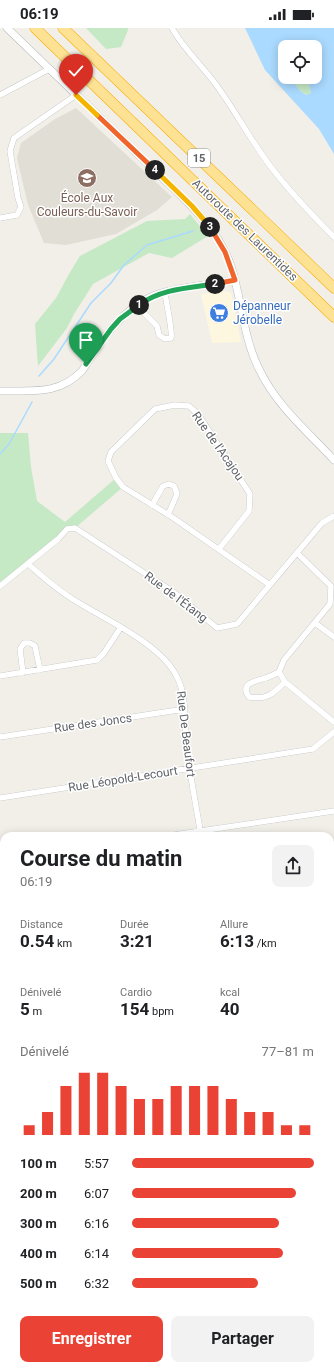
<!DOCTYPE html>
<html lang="fr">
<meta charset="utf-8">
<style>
:root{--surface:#fff;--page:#f2f2f2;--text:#202124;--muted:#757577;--accent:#ea4335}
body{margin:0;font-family:Roboto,sans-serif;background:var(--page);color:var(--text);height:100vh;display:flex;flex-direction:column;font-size:15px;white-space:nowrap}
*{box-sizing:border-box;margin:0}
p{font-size:13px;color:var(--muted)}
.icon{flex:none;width:22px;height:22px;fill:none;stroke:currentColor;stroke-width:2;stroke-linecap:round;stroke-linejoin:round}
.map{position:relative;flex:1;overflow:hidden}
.drawer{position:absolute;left:0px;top:804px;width:334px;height:538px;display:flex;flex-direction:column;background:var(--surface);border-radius:12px 12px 0 0;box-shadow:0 2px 10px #0003}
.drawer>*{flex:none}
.controls{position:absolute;left:278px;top:12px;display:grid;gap:8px}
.controls a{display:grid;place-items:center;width:44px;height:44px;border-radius:8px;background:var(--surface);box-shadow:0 2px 10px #0003;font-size:20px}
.pin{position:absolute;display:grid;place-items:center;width:34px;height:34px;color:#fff;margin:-41px -17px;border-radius:50% 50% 50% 0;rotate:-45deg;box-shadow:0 0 4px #0007}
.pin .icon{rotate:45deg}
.km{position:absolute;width:20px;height:20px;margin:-10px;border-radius:50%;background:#222;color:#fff;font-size:11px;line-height:20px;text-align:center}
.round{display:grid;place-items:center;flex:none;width:42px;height:42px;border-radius:8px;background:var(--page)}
.summary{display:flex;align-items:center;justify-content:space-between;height:68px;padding:0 20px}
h1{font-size:22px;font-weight:700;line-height:30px}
.stats{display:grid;grid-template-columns:repeat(3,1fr);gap:6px;height:68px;padding:4px 20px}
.stats div{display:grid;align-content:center}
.stats b{font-size:17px;font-weight:700}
.stats small{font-size:11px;font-weight:400}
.stats p{font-size:11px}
.chart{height:112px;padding:8px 20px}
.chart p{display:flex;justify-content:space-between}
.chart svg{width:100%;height:72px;margin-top:4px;stroke:var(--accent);stroke-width:6}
.button{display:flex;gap:8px;margin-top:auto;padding:8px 20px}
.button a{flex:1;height:46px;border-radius:8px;background:var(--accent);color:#fff;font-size:16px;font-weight:700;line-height:46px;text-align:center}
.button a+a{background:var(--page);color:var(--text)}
ul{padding:0 20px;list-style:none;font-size:13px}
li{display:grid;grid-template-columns:64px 48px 1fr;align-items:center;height:30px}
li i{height:10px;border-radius:5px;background:var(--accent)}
.status{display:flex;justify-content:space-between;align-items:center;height:28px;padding:0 20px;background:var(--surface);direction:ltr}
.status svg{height:11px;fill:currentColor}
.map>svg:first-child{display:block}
.commercial{fill:#fef7e0}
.education{fill:#e1ded6}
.green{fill:#c5e8c5}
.water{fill:#aadaff;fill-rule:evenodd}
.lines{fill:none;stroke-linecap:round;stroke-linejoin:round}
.stream{stroke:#aadaff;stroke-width:1.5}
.street-casing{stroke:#b5b8bc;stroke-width:6}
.secondary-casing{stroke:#b6babf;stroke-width:8}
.highway-casing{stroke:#f9ab00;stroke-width:11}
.street{stroke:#fff;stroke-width:5.5}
.secondary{stroke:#fff;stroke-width:7}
.highway{stroke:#fde293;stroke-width:10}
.split-1-casing{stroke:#fff;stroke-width:8}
.split-2-casing{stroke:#fff;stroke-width:8}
.split-3-casing{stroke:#fff;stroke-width:8}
.split-4-casing{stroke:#fff;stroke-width:8}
.split-5-casing{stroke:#fff;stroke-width:8}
.split-6-casing{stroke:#fff;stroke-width:8}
.split-1{stroke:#22a559;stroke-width:5}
.split-2{stroke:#22a559;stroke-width:5}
.split-3{stroke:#f0652b;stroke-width:5}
.split-4{stroke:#f5b400;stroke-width:5}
.split-5{stroke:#f0652b;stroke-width:5}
.split-6{stroke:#f5b400;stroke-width:5}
.labels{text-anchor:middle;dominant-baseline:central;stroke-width:3;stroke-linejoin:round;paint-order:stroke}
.shield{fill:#fff;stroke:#8f9295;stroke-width:1}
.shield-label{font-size:11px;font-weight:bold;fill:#5f6368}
.education-label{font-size:12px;fill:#785e54;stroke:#fff}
.street-label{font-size:12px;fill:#5f6368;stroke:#fff}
.shop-label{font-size:12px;fill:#366cbe;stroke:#fff;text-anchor:start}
</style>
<div class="status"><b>06:19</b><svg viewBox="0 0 49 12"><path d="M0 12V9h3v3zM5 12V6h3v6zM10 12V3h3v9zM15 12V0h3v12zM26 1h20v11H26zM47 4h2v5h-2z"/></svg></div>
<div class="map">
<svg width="334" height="1342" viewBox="0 0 334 1342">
<rect width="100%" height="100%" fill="#f1efe8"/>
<path class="commercial" d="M224 263 231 264 241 314 212 315 201 266Z"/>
<path class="education" d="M76 80 172 169 157 182 116 206 66 217 44 215 28 177 17 130 21 115 55 91Z"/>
<path class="green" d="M86 0H128V2L121 19 106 21Z
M290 49H305L308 53 311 65 306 67 300 63Z
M190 186 208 208 172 230 149 225 93 256 74 286 67 300 38 338 35 296 56 270 69 246 80 228 147 193 185 191Z
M0 405H28L31 439 37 473 65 494 116 450 123 459 75 500H72L0 558Z"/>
<path class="water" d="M245 0H334V126L319 101 265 42ZM285 19H315V49H305L308 53 311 65 306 67 300 63 290 49H285L284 24 285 25Z"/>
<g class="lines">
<path class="stream" d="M39 348 54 331 91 275 111 255 124 237 147 217 193 203
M0 426 9 416 32 374"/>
<g class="street-casing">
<path id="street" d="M172 0C184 22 203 38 217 58 236 84 251 113 271 139 290 164 312 187 334 209
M0 67 49 41
M0 190 17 187 21 179 18 170 10 123 14 110 76 67
M137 278 157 298 159 307 165 311 171 310C173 304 166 274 165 265
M152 477 163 458 169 456 174 458 177 466 168 487
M219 521 249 483 250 466 198 386 189 378 175 377 155 381 111 424 108 433 116 450 123 459 172 489 270 557
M297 525 331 558 330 576 284 632 279 644 285 654 334 694
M28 536C42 548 55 560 71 570 101 590 161 615 177 649 187 669 184 690 186 712 189 744 196 776 201 808
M0 558 58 511 67 501 75 500 175 565 217 600 237 596 322 495 334 488
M315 595 334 609
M279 644C275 646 271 648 266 650 256 653 239 655 249 669 267 672 273 666 285 654
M23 645 20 621 24 615H30L35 618 40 642
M0 648 97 632 104 625 121 599
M0 709 185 681
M0 770 313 721 334 704
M167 808 334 783
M0 833 4 832
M330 854 334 877
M330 978H334
M0 1029H4
M330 1041 334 1040
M0 1094 4 1093
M330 1158 334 1170
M0 1162 4 1161
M0 1206 4 1221
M330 1236H334
M25 1338 26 1342
M73 1342 97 1338"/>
</g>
<g class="secondary-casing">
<path id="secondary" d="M7 0 172 159C196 182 220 206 231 238 242 272 243 309 259 341 276 377 307 403 334 432
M0 363C32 362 57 368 82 343 100 315 120 282 153 268 179 258 208 258 235 252"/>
</g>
<g class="highway-casing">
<path id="highway" d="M35 0 334 289
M63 0 334 260"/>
</g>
<use href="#street" class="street"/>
<use href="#secondary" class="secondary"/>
<use href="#highway" class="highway"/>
</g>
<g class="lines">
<g class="split-1-casing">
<path id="split-1" d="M86 336 111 301 120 291 139 277"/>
</g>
<g class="split-2-casing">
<path id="split-2" d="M139 277C161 261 188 260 215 256"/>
</g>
<g class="split-3-casing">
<path id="split-3" d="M210 199 225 224 235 252 215 256"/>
</g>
<g class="split-4-casing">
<path id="split-4" d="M155 142 192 178 210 199"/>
</g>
<g class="split-5-casing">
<path id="split-5" d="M97 87 155 142"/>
</g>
<g class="split-6-casing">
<path id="split-6" d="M76 67 97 87"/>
</g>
<use href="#split-1" class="split-1"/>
<use href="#split-2" class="split-2"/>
<use href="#split-3" class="split-3"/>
<use href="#split-4" class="split-4"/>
<use href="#split-5" class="split-5"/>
<use href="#split-6" class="split-6"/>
</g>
<defs>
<g id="school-disc" transform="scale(1)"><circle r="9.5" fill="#8d6e63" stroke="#fff"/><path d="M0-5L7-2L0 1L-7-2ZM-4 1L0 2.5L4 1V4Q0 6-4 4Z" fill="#fff"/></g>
<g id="supermarket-disc" transform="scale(1)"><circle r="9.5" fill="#3f7fe0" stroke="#fff"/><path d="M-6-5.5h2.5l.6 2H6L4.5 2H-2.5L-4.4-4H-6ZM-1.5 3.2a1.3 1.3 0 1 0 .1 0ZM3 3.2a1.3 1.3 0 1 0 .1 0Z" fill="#fff"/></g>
</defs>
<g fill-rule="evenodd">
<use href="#school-disc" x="87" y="150"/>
<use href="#supermarket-disc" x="219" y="285"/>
</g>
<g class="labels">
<rect class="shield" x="188" y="121" width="22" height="18" rx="3"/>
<g class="shield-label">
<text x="199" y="130">15</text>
</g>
<g class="education-label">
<text x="87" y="170">École Aux<tspan x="87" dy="14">Couleurs-du-Savoir</tspan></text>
</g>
<g class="street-label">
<text transform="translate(245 202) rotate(44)">Autoroute des Laurentides</text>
<text transform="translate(218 418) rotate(55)">Rue de l'Acajou</text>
<text transform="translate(176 569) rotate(37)">Rue de l'Étang</text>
<text transform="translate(93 695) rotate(-8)">Rue des Joncs</text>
<text transform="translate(186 706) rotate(83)">Rue De Beaufort</text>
<text transform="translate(123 751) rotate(-9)">Rue Léopold-Lecourt</text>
</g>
<g class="shop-label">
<text x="233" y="278">Dépanneur<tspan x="233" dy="14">Jérobelle</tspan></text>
</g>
</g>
</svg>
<div class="controls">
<a><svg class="icon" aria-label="locate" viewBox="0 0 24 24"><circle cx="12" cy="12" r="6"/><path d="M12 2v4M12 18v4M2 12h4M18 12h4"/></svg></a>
</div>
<div class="pin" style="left:86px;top:336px;background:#1e9e55"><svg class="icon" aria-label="arrive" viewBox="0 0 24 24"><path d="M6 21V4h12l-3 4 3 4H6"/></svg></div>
<div class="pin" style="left:76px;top:67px;background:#d93025"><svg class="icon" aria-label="check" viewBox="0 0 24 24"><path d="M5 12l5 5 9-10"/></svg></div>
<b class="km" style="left:139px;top:277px">1</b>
<b class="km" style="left:215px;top:256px">2</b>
<b class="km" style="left:210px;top:199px">3</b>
<b class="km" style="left:155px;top:142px">4</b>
<section class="drawer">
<div class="summary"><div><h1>Course du matin</h1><p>06:19</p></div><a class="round"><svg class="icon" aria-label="share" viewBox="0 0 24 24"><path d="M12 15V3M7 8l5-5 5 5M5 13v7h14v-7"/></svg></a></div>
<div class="stats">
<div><p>Distance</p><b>0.54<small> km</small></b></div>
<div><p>Durée</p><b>3:21</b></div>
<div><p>Allure</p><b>6:13<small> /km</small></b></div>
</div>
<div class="stats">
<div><p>Dénivelé</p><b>5<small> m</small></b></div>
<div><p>Cardio</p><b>154<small> bpm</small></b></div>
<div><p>kcal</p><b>40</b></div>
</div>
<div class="chart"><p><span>Dénivelé</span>77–81 m</p>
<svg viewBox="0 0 160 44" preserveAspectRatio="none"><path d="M5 44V38M15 44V30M25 44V14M35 44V6M45 44V6M55 44V14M65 44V22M75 44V22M85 44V14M95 44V14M105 44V14M115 44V22M125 44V30M135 44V30M145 44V38M155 44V38"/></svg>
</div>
<ul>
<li><b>100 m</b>5:57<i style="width:100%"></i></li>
<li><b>200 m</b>6:07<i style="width:90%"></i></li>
<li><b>300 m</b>6:16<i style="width:81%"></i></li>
<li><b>400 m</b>6:14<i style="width:83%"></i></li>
<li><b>500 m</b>6:32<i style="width:69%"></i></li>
</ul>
<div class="button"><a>Enregistrer</a><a>Partager</a></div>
</section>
</div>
